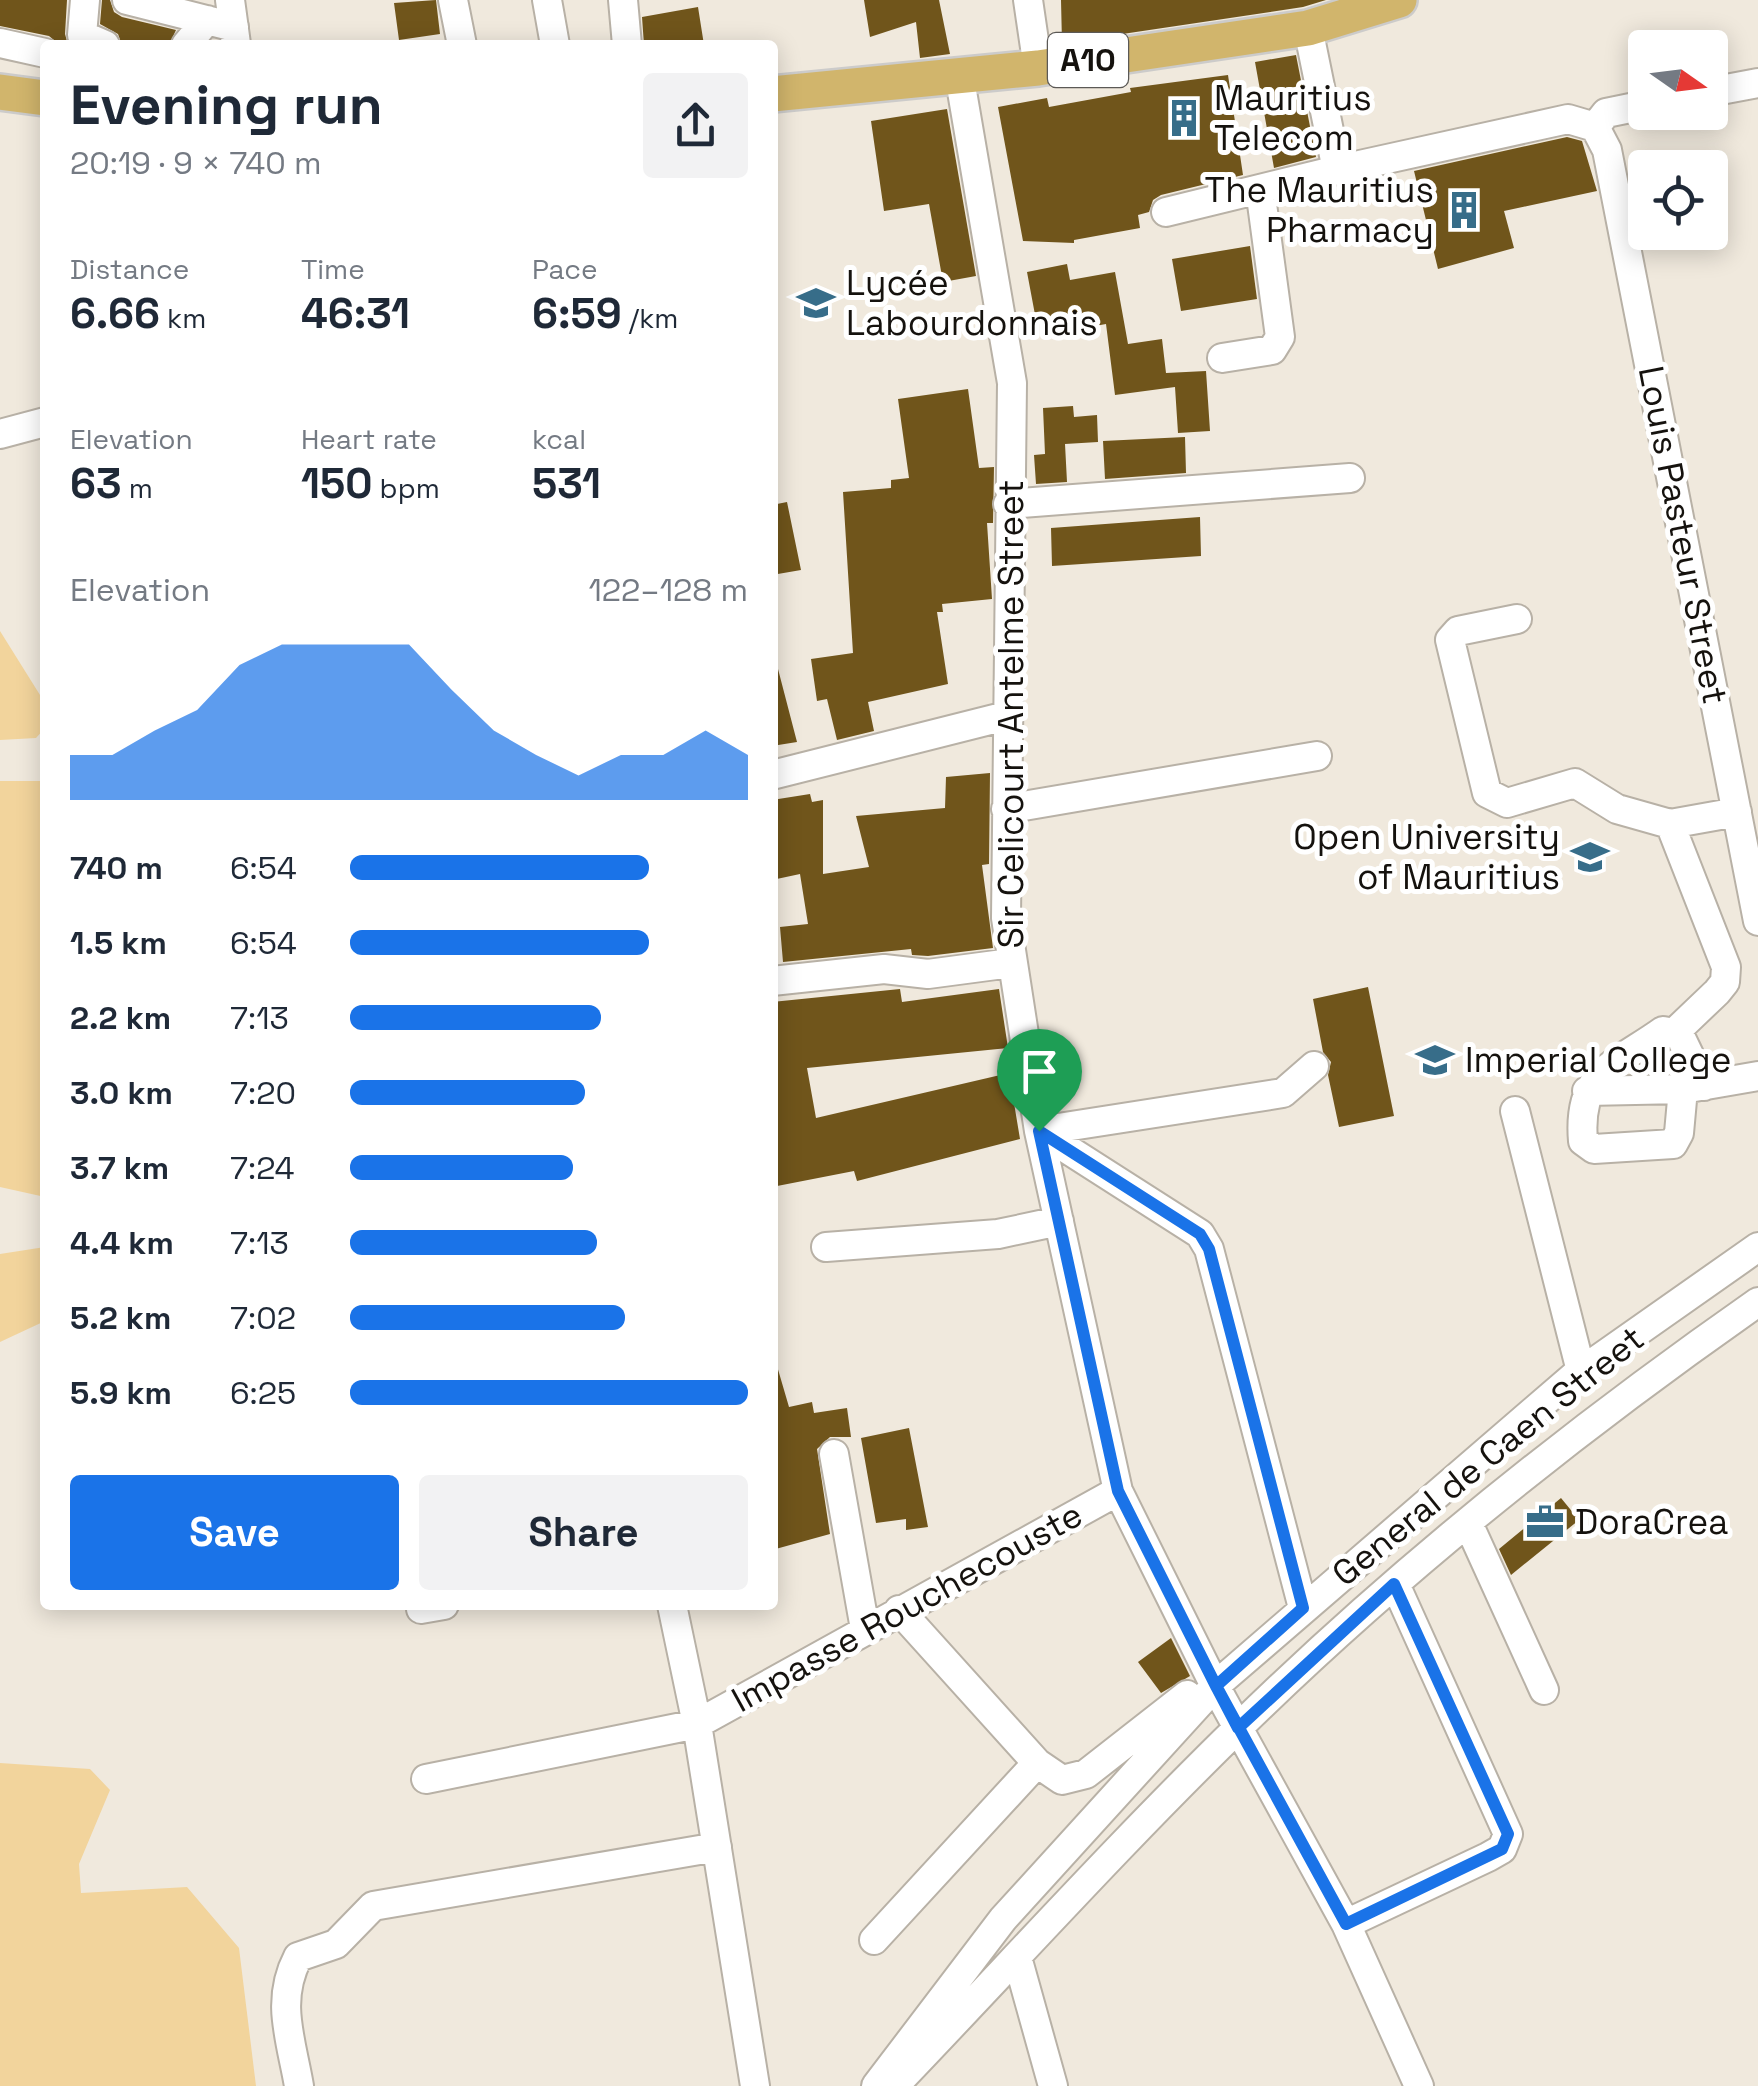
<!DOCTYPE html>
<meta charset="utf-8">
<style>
:root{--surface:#fff;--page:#f2f2f3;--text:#1f2937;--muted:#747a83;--accent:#1a73e8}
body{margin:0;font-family:"Space Grotesk",sans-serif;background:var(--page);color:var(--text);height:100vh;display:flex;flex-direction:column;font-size:38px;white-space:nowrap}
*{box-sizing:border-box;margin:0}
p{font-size:32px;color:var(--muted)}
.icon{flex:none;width:55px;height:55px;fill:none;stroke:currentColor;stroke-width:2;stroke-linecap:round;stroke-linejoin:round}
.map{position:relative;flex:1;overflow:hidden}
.side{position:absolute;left:40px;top:40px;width:738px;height:1570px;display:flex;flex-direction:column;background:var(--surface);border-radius:10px;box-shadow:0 5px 25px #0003}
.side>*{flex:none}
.needle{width:65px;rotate:104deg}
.buttons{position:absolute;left:1628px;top:30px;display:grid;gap:20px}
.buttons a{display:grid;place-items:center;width:100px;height:100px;border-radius:10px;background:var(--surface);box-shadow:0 5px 25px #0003;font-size:50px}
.pin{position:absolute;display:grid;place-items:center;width:85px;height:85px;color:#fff;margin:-102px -42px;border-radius:50% 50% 50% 0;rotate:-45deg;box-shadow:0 0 10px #0007}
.pin .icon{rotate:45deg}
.round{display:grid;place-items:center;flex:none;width:105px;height:105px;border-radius:10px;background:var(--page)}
.summary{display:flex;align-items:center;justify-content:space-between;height:170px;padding:0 30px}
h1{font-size:55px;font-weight:700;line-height:75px}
.stats{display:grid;grid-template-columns:repeat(3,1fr);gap:15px;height:170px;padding:10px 30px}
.stats div{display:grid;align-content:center}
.stats b{font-size:42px;font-weight:700}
.stats small{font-size:28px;font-weight:400}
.stats p{font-size:28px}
.chart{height:280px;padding:20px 30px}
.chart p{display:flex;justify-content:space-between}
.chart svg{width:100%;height:180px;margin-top:10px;fill:var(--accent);opacity:.7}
.button{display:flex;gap:20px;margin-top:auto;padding:20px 30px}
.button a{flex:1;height:115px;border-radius:10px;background:var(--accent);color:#fff;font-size:40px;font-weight:700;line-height:115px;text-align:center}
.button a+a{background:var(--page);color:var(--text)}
ul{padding:0 30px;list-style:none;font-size:32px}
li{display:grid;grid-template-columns:160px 120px 1fr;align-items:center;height:75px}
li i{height:25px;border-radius:12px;background:var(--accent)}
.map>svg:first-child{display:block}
.green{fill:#f2d49c}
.building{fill:#70551b}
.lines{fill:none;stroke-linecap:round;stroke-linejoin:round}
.minor-casing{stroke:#b8b1a6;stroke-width:32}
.major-casing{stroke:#cccbca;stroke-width:40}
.minor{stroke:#fff;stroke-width:28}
.major{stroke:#d1b56c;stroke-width:35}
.route-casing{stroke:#fff;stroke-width:20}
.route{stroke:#1a73e8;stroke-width:12}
.labels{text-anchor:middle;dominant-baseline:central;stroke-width:10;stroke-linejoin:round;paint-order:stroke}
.shield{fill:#fff;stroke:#5b5956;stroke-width:2.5}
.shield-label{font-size:32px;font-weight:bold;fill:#15120e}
.poi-label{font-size:35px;fill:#15120e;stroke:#fff;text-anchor:start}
.street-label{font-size:35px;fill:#15120e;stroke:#fff}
</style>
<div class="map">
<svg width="1758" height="2086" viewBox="0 0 1758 2086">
<rect width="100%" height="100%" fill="#f0e9dd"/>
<path class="green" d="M0 631 45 703V728L36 738 0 740Z
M0 781H45V1197L0 1187Z
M45 1247V1321L0 1342V1254Z
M0 1763 90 1769 110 1790 79 1864 81 1893 187 1887 239 1948 256 2086H0Z"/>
<path class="building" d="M0 0H67L65 34 68 45H60L49 36 0 26Z
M102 0H110L114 12 122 17 176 30 169 45H122L118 34 100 24Z
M436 0 440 34 399 40 394 3Z
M864 0H939L950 54 920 58 916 22 870 37Z
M1061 0H1326L1303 7 1062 43Z
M698 7 704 45H644L642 17Z
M1296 55 1316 157 1274 168 1255 62Z
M1228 75 1243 175 1161 195 1153 200 1149 212 1138 215 1140 228 1074 240V243L1023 241 998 107 1047 98 1049 107 1131 92 1130 88Z
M947 109 976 276 943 282 929 204 884 211 871 121Z
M1567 137 1582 141 1597 191 1504 211 1514 248 1438 269 1414 171Z
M1250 246 1257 299 1181 311 1172 259Z
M1067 264 1070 280 1115 272 1128 344 1162 339 1166 373 1206 371 1210 431 1178 433 1175 387 1115 395 1106 324 1084 328 1081 312 1036 320 1027 272Z
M968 389 979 468 994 467 993 523H987L992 599 942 604 943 612H937L948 684 868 702 874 731 837 740 827 699 817 701 811 659 853 653 843 492 891 488V480L909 478 898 399Z
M1073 406 1074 417 1097 415 1098 442 1065 444 1067 482 1036 484 1034 455 1045 454 1043 408Z
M1185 437 1186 473 1105 479 1103 441Z
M787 502 801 570 772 575V505Z
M1200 517 1201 556 1052 566 1051 528Z
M778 669 797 742 772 746V670Z
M990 773 989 864 982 865 993 948 928 956 912 955 911 949 783 962 780 927 808 924 800 874 772 880V800L810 794 812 802 823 800V874L869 867 856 816 945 808 946 777Z
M1368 987 1394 1116 1339 1127 1328 1075 1331 1062 1323 1052 1313 999Z
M900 989 902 1002 999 989 1008 1048 807 1068 816 1118 1009 1073 1020 1139 857 1181 854 1171 772 1187V1002Z
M772 1366H777L789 1407 812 1402 814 1413 847 1408 851 1437H830L817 1449 830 1534 772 1550Z
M909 1428 928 1527 906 1530V1519L876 1523 861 1438Z
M1561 1498 1579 1520 1511 1575 1499 1549Z
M1171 1638 1190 1676 1161 1693 1138 1662Z"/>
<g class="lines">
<g class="minor-casing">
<path id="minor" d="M85 0 82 35 105 45
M127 0 234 27
M230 0 236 44
M453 0 462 45
M547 0 555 45
M623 0 627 45
M1028 0 1038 68
M1308 28 1337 170 1568 119 1595 127 1607 150 1758 921
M0 43 45 53
M186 45 207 20
M959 74 1012 383 1006 918 1039 1131 1118 1491 1215 1686 1346 1924 1419 2086
M1710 92 1758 83
M1595 127 1606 113 1645 105
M1166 212 1337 170
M1222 358 1272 350 1280 337 1260 189
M0 434 45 422
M1008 504 1350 478
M1517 619 1458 631 1450 640 1487 793 1507 803 1575 783 1617 809 1670 824 1737 812
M772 775 1006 716
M1006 809 1317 756
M1670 824 1726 967 1725 982 1717 992 1674 1033 1663 1031C1614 1066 1577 1072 1583 1141L1594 1149 1673 1144 1679 1133 1683 1089
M772 981 884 969 928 974 1011 963
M1674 1033 1681 1038 1704 1086
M1587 1091 1683 1089 1758 1076
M1515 1111 1581 1371
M1039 1131 1200 1234 1209 1249 1303 1608
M1039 1131 1283 1093 1314 1066
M826 1247 998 1234 1059 1221
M834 1454 865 1629
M1468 1523 1544 1690
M672 1605 697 1724 755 2086
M421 1609 444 1605
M899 1610 1037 1763 1062 1780 1086 1774 1187 1695
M426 1779 697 1724 1118 1491
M1346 1924 1488 1857 1502 1849 1508 1834 1395 1584
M874 1940 1037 1763
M1017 1957 1053 2086
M898 2082C1011 1964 1121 1842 1238 1728 1398 1571 1575 1430 1758 1302
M299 2086C291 2039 275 2001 298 1957L336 1944 373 1906 717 1847
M876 2086 1003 1919 1215 1686 1573 1377 1758 1247"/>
</g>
<g class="major-casing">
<path id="major" d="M0 92 45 98
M772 94 1038 68 1308 28 1399 0"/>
</g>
<use href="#minor" class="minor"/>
<use href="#major" class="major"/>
</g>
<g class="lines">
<g class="route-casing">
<path id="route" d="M1039 1131 1118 1491 1216 1686 1346 1924 1502 1849 1508 1834 1394 1584 1238 1728 1216 1686 1303 1608 1209 1249 1200 1234 1039 1131"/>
</g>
<use href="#route" class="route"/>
</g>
<defs>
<g id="building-bare" transform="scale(3)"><path d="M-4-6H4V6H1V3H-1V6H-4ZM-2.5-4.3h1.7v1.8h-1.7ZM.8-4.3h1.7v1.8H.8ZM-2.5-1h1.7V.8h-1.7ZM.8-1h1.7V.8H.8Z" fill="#376d89" stroke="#fff" stroke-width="2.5" paint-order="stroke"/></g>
<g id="school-bare" transform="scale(3)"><path d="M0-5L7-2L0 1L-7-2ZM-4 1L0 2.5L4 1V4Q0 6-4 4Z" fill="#376d89" stroke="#fff" stroke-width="2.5" paint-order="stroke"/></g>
<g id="university-bare" transform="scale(3)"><path d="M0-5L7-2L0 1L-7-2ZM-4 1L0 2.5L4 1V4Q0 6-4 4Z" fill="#376d89" stroke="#fff" stroke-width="2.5" paint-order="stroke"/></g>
<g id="office-bare" transform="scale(3)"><path d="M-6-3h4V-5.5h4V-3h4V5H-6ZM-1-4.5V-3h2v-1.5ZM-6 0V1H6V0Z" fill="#376d89" stroke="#fff" stroke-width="2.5" paint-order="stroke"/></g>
</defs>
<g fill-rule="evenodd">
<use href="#building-bare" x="1184" y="118"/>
<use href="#building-bare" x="1464" y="210"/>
<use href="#school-bare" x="816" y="303"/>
<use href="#university-bare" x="1590" y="857"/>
<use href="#university-bare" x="1435" y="1060"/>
<use href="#office-bare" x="1545" y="1522"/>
</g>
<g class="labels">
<rect class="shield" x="1048" y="33" width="80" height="54" rx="8"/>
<g class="shield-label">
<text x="1088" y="60">A10</text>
</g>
<g class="poi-label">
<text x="1214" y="98">Mauritius<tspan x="1214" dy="40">Telecom</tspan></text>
<text x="1434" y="190" text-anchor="end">The Mauritius<tspan x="1434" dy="40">Pharmacy</tspan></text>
<text x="846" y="283">Lycée<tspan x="846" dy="40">Labourdonnais</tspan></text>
<text x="1560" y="837" text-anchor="end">Open University<tspan x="1560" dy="40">of Mauritius</tspan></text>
<text x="1465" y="1060">Imperial College</text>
<text x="1575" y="1522">DoraCrea</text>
</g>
<g class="street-label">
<text transform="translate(1683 535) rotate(79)">Louis Pasteur Street</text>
<text transform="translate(1011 714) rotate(-90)">Sir Celicourt Antelme Street</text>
<text transform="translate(1488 1456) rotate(-39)">General de Caen Street</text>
<text transform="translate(907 1607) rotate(-29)">Impasse Rouchecouste</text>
</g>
</g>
</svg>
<div class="buttons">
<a><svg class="needle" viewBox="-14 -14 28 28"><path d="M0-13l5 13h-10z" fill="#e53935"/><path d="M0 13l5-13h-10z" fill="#747a83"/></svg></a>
<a><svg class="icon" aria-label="locate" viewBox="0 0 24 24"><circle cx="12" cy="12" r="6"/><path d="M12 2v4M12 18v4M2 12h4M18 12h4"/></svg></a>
</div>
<div class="pin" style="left:1039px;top:1131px;background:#1e9e55"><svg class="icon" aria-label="arrive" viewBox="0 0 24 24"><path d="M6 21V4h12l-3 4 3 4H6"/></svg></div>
<section class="side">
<div class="summary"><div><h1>Evening run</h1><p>20:19 · 9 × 740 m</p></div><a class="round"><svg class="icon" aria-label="share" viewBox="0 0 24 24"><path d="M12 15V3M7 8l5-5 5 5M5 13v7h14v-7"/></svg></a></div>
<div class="stats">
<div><p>Distance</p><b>6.66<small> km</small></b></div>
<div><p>Time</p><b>46:31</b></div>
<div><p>Pace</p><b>6:59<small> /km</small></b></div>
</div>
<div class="stats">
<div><p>Elevation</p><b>63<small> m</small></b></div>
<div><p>Heart rate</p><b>150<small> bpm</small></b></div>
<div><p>kcal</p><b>531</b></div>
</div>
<div class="chart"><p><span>Elevation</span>122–128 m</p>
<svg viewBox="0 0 160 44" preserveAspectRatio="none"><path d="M0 44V33L10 33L20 27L30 22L40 11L50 6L60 6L70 6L80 6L90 17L100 27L110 33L120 38L130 33L140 33L150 27L160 33V44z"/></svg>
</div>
<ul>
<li><b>740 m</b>6:54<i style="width:75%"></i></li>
<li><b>1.5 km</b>6:54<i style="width:75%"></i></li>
<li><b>2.2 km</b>7:13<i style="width:63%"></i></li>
<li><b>3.0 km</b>7:20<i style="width:59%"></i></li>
<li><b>3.7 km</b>7:24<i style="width:56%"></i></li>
<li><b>4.4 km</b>7:13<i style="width:62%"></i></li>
<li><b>5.2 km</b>7:02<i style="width:69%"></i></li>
<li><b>5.9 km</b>6:25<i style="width:100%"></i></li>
</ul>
<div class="button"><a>Save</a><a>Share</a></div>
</section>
</div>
